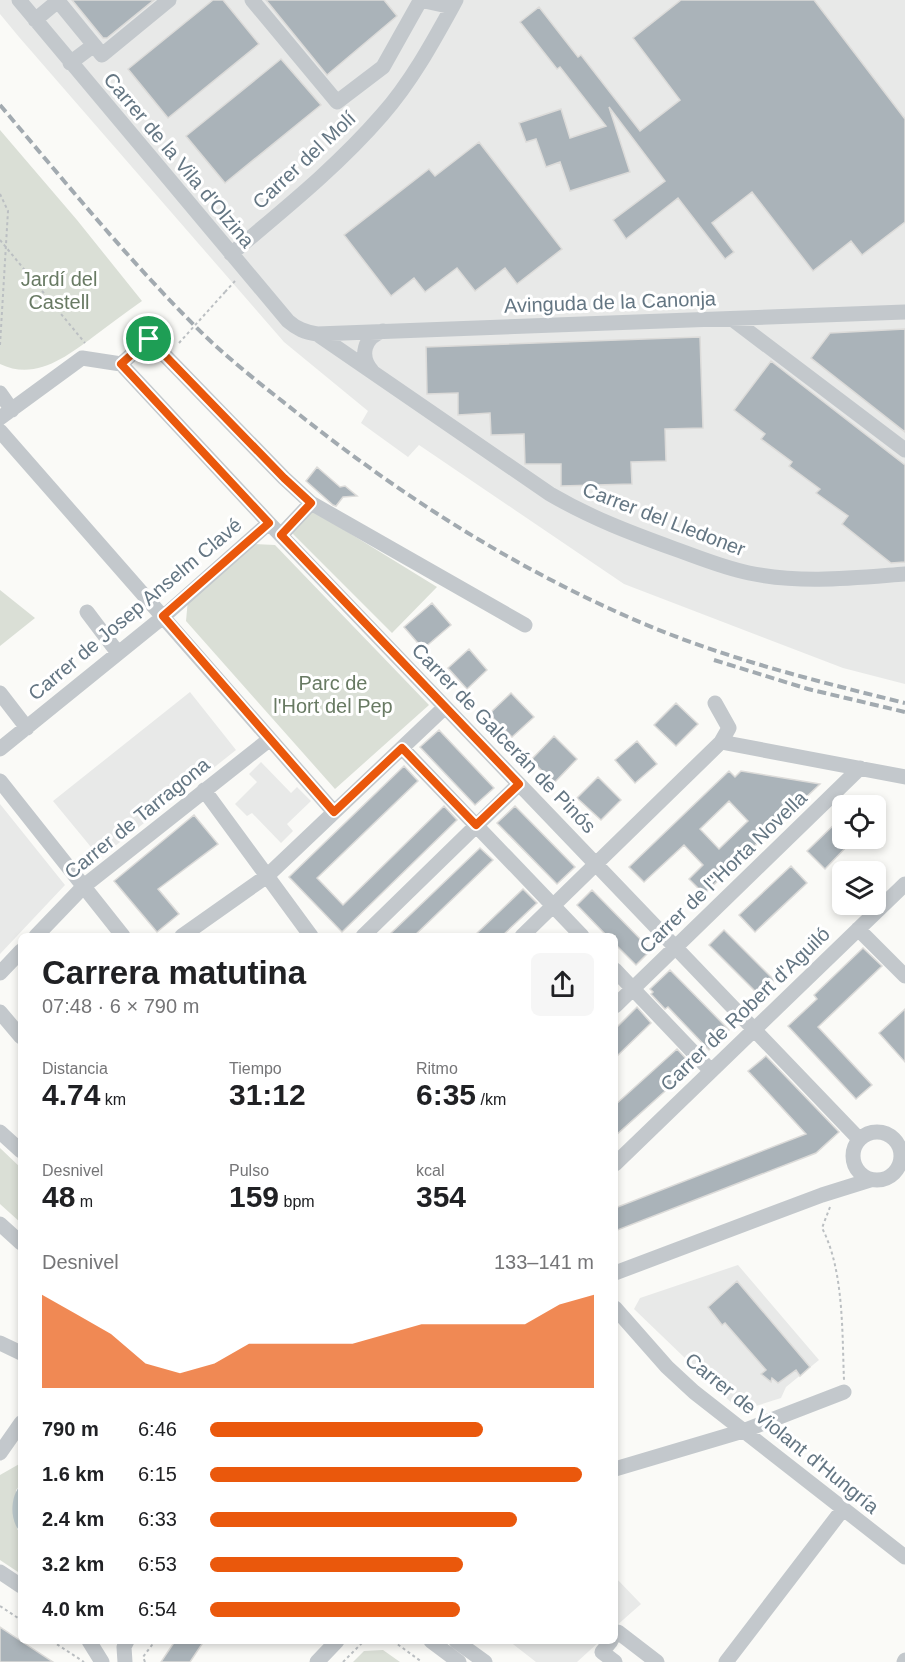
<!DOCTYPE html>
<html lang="es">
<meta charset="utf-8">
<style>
:root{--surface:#fff;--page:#f6f6f6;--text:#202124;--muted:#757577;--accent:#ea580c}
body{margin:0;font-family:Arial,sans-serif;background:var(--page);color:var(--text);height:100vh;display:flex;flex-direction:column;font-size:22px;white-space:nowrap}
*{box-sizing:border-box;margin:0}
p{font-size:20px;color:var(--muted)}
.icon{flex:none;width:33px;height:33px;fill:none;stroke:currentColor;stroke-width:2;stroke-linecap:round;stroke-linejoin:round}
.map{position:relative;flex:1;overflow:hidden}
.panel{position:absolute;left:18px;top:933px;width:600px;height:711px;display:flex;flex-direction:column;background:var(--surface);border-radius:9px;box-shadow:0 3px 9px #0003}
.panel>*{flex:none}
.fabs{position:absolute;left:832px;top:795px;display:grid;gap:12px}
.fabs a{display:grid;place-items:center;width:54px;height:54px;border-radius:9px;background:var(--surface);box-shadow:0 3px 9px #0003;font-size:30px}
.pin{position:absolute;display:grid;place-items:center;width:51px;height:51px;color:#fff;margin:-26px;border:3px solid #fff;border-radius:50%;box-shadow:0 2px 6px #0007}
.round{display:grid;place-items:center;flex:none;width:63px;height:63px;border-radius:9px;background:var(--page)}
.overview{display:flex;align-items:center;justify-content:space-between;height:102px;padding:0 24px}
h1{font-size:33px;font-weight:700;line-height:45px}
.metrics{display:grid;grid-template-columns:repeat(3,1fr);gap:9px;height:102px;padding:6px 24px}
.metrics div{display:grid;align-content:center}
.metrics b{font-size:30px;font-weight:700}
.metrics small{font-size:16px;font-weight:400}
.metrics p{font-size:16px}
.chart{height:168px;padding:12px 24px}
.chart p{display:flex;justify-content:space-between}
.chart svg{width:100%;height:108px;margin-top:6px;fill:var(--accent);opacity:.7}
ul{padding:0 24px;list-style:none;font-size:20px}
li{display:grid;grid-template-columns:96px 72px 1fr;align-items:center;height:45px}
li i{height:15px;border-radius:8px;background:var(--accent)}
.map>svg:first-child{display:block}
.built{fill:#e8e9e8}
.green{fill:#dadfd6}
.water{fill:#bac7cb}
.building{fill:#aab3b9;stroke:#dcdbd9;stroke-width:1.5;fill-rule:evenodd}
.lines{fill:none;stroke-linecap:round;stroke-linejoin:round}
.path{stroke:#bbbfc2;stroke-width:2;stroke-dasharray:3 3;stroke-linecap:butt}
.minor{stroke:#c3c8cc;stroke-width:15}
.rail{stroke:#a2aab0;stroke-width:4;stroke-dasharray:9 4.5;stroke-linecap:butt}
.path-bridge{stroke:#bbbfc2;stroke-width:2;stroke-dasharray:3 3;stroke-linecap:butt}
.route-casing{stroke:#fff;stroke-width:12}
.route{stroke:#ea580c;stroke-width:8}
.labels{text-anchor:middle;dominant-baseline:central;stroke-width:6;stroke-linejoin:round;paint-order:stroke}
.street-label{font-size:20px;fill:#647683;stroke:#fff}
.park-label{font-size:20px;fill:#687a63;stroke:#fff}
</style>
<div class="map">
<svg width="905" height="1662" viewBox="0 0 905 1662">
<rect width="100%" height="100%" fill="#fafaf7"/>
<path class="built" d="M0 0H905V684L843 668 624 584 419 445 408 457 361 423 368 411 284 342 19 37 0 14Z
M190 692 236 750 100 858 53 801Z
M261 762 291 793 297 787 311 801 287 824 293 831 281 843 252 813 247 816 235 804 257 782 249 774Z
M0 804 65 885 0 954Z
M738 1265 819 1360 786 1387 781 1398 740 1411 634 1309 640 1298Z
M615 1577 641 1604 615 1627Z
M509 1641H600L577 1662H536Z"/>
<path class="green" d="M0 130 77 220 142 301C125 313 109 325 93 337 66 357 35 381 0 364Z
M307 507 437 587 392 633 287 528Z
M254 544 275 545 429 705 335 789 186 621 188 599Z
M0 590 35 618 0 646Z
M0 1148 21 1168V1223L0 1204Z
M21 1463V1484L16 1490 17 1529 21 1533V1574L0 1560V1475Z
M383 1650 400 1662H353L364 1651Z"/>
<path class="water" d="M21 1484V1533C9 1520 10 1497 21 1484Z"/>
<path class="building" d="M72 0H154L107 38H103Z
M213 0H223L259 44 168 118 128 69Z
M266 0H384L397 16 327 75Z
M681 0H814L905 119V222L862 255 851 241 813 271 752 192 712 223 734 252 725 259 678 198 626 239 613 220 665 181 609 107 630 172 570 191 560 162 546 167 536 139 526 142 519 123 561 109 570 138 606 126 560 67 557 69 520 22 539 7 578 57 581 55 640 131 680 100 633 38Z
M281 59 321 105 225 183 186 136Z
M479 142 562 249 517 284 505 268 475 291 457 268 425 292 414 278 391 296 344 235 429 169 435 176Z
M905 329V432L811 358 830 333Z
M700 337 703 428 665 429 666 461 631 462 632 484 561 486V464H525L524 434 491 435 490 413 458 415V393L427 394 426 347Z
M771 361 905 465V562L891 563 842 524 848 516 816 493 820 489 789 466 792 462 761 439 765 434 734 410Z
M317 467 340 487 345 486 357 496 343 497 336 506 333 505 306 481Z
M432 603 451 625 423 649 404 627Z
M469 649 487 670 467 689 448 668Z
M511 693 534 717 512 737 489 714Z
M676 703 698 724 676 746 654 725Z
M439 730 494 788 475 805 420 747Z
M554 736 577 759 554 783 531 760Z
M637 741 657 764 635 783 615 760Z
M404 766 418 781 317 878 343 905 444 806 457 820 342 932 289 877Z
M729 771 735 777 741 771 820 784 704 894 689 879 703 865 684 845 644 882 629 867ZM729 801 748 821 719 849 700 829Z
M598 777 621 800 601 820 577 798Z
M515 806 575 867 557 884 497 823Z
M194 815 218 844 158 889 179 914 157 932 114 881Z
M843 816V838H855L825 869 807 851Z
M480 848 493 860 414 936H388Z
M791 866 807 883 755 932 739 915Z
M523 889 537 903 502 936H474Z
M592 890 651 950 636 965 615 944V936H607L577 905Z
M724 930 774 980 759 995 709 945Z
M863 948 882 966 818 1027 872 1085 856 1099 788 1026 817 999 814 995Z
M670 970 729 1030 709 1050 668 1007 665 1009 651 994 653 992 650 989Z
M637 1007 651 1023 615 1058V1029Z
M905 1009V1062L879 1033Z
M677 1049 693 1066 615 1136V1105Z
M766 1056 839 1132 816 1153 615 1231V1208L806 1134 748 1071Z
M737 1281 810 1367 800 1376 796 1370 778 1383 772 1378 771 1382 761 1374 766 1370 725 1323 722 1325 708 1307Z
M0 1627 21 1641 53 1662H0Z
M175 1641H204L190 1662H161Z"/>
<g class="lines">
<path class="path" d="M0 194 8 211 0 345
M0 240 85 343
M225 292 235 281
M830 1207 822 1228C844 1270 842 1332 844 1380
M0 1606 21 1620
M52 1641 84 1662
M393 1641 422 1662
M145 1662 143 1657 155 1641
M343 1662 364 1641"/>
<path class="minor" d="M19 0 288 321C297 329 305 332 317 334L905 312
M252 0 337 102 383 67 420 1
M420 0 452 7
M58 1 94 45
M35 20 58 1 57 0
M70 63 94 45 102 55 169 0
M231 254C283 210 337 167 382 115 412 81 434 40 456 0
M732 319 905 450
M317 334 550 494C591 518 631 533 675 549 700 558 724 568 749 573 801 584 853 578 905 574
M121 364 269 523 859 1139
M121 364 149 339 284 478 311 503 525 625
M372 371C359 356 364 337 383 331
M0 393 12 410
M0 418 82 358 121 364
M0 431 334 812
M281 535 311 503
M87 612 118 653
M0 693 27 728
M721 742 905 777
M402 748 582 936
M0 749 163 617 269 523
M0 781 123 936
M204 790 311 936
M858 929 905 976
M36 936 84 886 270 739
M182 936 267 876 445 707
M363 936 519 784
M522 936 721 742 729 728 715 703
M615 970 711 1071
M0 973 21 951
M615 1006 860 768
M0 1012 21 1037
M0 1132 21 1151
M853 1156a24 24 0 1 1 48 0a24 24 0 1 1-48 0Z
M615 1164 905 884
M0 1224 21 1243
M615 1273 822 1195 870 1180
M615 1308 667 1367 694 1392 905 1557
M0 1343 21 1353
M0 1453 21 1423
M615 1469 743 1431 844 1392
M0 1572 21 1586
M615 1636 618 1632 657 1662
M89 1641 102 1662
M431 1641 459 1662
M456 1641 485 1662
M611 1641 602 1652 615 1662
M125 1662 124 1647 127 1641
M317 1662 337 1641
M726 1662 843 1509
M904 1662 905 1660"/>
<path class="rail" d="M0 105C66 183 130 262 203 334 235 365 271 392 306 420 413 504 528 576 654 628 735 661 820 682 905 703
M714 660 808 689 905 712"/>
<path class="path-bridge" d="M179 343 225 292"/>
</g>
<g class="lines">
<g class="route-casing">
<path id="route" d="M149 339 284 478 311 503 281 535 519 784 476 825 402 748 334 812 163 616 269 523 121 364Z"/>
</g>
<use href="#route" class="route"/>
</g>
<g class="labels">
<g class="street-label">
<text transform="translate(179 160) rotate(50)">Carrer de la Vila d'Olzina</text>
<text transform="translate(304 160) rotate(-43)">Carrer del Molí</text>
<text transform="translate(610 302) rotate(-2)">Avinguda de la Canonja</text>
<text transform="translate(664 519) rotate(21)">Carrer del Lledoner</text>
<text transform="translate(135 609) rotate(-40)">Carrer de Josep Anselm Clavé</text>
<text transform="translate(504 738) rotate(46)">Carrer de Galcerán de Pinós</text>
<text transform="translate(137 818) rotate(-39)">Carrer de Tarragona</text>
<text transform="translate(723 872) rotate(-44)">Carrer de l''Horta Novella</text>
<text transform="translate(745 1009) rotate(-44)">Carrer de Robert d'Aguiló</text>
<text transform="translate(782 1433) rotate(39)">Carrer de Violant d'Hungría</text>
</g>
<g class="park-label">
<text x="59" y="279">Jardí del<tspan x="59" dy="23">Castell</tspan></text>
<text x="333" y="683">Parc de<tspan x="333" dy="23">l'Hort del Pep</tspan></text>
</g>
</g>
</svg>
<div class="fabs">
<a><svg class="icon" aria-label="locate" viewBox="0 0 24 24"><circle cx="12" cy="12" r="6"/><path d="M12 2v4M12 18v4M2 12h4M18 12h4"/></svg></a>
<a><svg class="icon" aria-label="layers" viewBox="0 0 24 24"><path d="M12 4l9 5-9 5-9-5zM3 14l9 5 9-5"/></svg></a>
</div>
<div class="pin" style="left:149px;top:339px;background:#1e9e55"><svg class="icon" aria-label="arrive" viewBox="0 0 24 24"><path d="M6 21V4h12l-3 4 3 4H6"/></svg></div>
<section class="panel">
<div class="overview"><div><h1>Carrera matutina</h1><p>07:48 · 6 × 790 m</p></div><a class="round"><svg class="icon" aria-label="share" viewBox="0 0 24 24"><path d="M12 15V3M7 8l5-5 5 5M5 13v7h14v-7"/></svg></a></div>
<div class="metrics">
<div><p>Distancia</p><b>4.74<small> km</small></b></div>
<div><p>Tiempo</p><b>31:12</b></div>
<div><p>Ritmo</p><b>6:35<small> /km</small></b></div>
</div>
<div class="metrics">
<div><p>Desnivel</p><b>48<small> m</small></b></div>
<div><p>Pulso</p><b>159<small> bpm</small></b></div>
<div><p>kcal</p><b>354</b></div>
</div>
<div class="chart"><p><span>Desnivel</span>133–141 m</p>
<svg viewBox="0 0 160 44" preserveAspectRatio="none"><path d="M0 44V6L10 14L20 22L30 34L40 38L50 34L60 26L70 26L80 26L90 26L100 22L110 18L120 18L130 18L140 18L150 10L160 6V44z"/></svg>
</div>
<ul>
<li><b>790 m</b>6:46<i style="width:71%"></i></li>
<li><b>1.6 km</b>6:15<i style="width:97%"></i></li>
<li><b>2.4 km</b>6:33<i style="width:80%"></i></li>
<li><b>3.2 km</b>6:53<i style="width:66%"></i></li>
<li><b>4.0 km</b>6:54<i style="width:65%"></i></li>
</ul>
</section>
</div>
